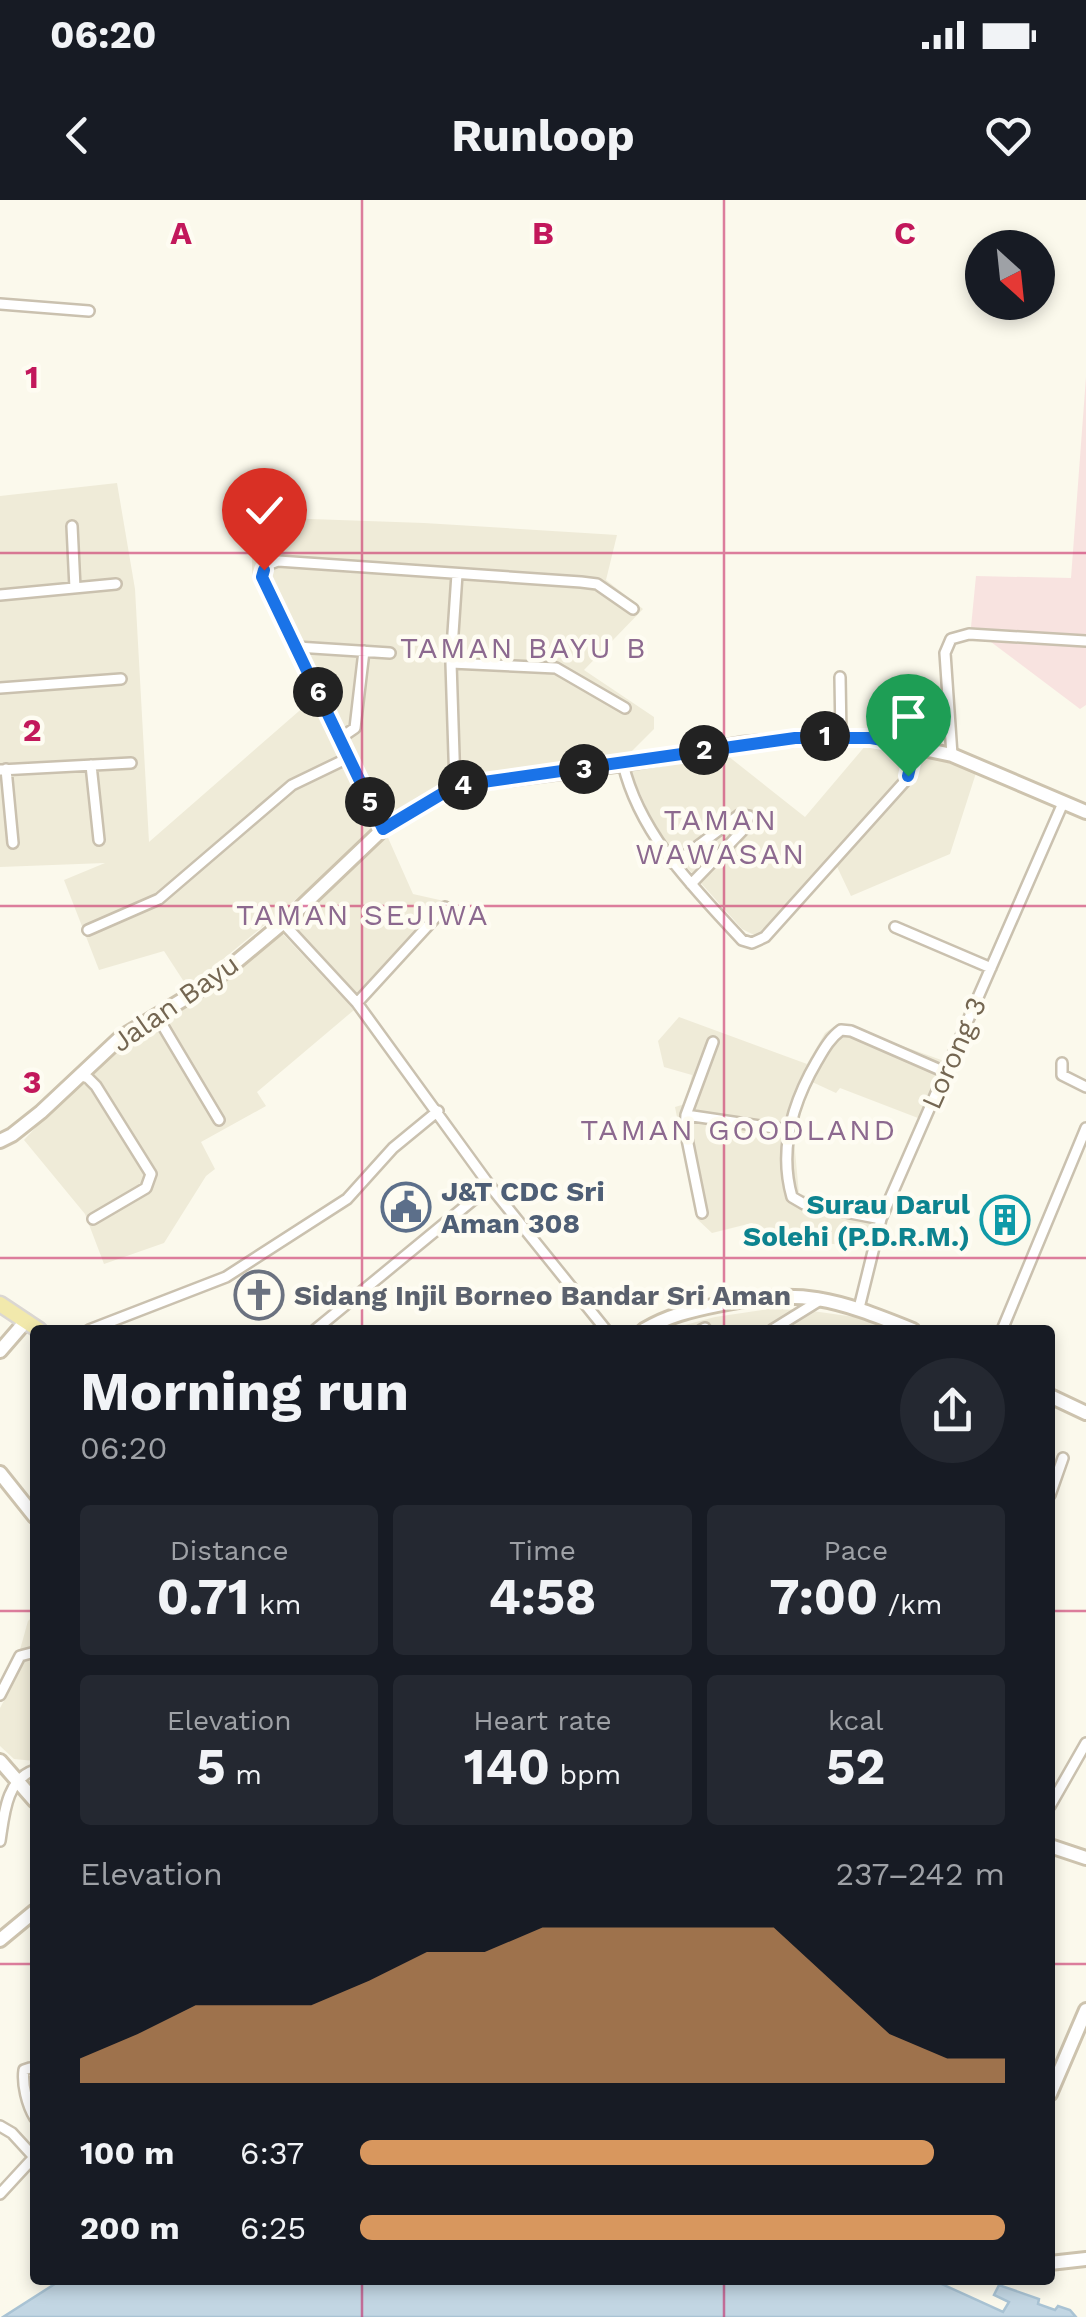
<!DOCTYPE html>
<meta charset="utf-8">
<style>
:root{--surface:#171b24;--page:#242831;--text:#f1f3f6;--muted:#9ea1a6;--accent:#d8975e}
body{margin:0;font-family:"Work Sans",sans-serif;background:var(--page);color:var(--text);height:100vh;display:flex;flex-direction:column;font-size:38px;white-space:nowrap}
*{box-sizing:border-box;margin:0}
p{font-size:32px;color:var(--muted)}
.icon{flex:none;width:55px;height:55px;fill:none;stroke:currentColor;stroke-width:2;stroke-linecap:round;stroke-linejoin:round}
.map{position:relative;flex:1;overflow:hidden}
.drawer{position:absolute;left:30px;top:1125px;width:1025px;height:960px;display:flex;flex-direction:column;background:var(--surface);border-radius:10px;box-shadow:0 5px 15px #0003}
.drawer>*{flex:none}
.needle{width:65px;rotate:153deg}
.tools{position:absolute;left:965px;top:30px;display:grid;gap:20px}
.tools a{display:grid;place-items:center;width:90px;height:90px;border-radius:50%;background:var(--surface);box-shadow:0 5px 15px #0003;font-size:50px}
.pin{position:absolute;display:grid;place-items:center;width:85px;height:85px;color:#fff;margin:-102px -42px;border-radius:50% 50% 50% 0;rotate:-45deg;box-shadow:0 0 10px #0007}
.pin .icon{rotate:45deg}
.km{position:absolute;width:50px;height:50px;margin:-25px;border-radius:50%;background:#222;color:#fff;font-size:28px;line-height:50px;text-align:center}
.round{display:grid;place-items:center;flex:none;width:105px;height:105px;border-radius:52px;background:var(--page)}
.summary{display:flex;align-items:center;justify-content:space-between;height:170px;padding:0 50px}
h1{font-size:55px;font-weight:700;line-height:75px}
.metrics{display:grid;grid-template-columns:repeat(3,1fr);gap:15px;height:170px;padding:10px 50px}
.metrics div{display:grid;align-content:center;border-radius:10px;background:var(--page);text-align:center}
.metrics b{font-size:50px;font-weight:700}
.metrics small{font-size:28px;font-weight:400}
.metrics p{font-size:28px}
.chart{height:280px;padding:20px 50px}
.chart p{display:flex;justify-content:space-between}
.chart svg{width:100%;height:180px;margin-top:10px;fill:var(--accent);opacity:.7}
ul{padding:0 50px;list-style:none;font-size:32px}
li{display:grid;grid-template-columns:160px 120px 1fr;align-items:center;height:75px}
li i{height:25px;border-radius:12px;background:var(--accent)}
.status{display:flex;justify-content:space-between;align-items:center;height:70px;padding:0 50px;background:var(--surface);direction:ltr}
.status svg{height:28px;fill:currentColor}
header{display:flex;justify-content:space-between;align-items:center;height:130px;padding:0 50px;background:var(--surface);font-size:45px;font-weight:700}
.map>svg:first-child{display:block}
.residential{fill:#efebd8}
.medical{fill:#f8e3e0}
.water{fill:#c2d6e3;stroke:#a9c3d4;stroke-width:2.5}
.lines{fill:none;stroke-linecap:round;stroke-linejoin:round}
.street-casing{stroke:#cac1af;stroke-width:14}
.secondary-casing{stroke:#cdc3ae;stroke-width:18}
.primary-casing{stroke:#dbd7d2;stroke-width:19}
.street{stroke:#fff;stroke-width:9}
.secondary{stroke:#fff;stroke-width:12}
.primary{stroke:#f2e9ac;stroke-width:14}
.route-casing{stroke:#fff;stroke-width:20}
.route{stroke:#1a73e8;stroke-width:12}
.grid{fill:none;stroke:#c2185b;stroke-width:2.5;stroke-opacity:0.55}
.labels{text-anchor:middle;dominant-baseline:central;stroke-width:9;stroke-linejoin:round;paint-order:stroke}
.street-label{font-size:28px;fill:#746651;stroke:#fefcf2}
.service-label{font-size:28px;font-weight:bold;fill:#4e5e75;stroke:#fefcf2;text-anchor:start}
.culture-label{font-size:28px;font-weight:bold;fill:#0d838f;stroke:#fefcf2;text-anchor:end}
.worship-label{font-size:28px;font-weight:bold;fill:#5b616d;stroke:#fefcf2;text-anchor:start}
.neighbourhood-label{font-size:30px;letter-spacing:2.5px;fill:#8c698f;stroke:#fefcf2}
.grid-label{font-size:32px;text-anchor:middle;font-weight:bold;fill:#c2185b;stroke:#fefcf2;stroke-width:9;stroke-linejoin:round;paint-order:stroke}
</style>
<div class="status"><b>06:20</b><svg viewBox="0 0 49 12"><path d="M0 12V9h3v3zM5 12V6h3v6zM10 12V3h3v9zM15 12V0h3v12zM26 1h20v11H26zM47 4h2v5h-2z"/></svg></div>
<header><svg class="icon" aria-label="back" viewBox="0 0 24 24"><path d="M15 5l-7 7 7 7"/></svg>Runloop<svg class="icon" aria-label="heart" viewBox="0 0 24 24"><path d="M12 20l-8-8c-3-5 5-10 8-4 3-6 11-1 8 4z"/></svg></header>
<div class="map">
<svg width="1086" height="2117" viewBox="0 0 1086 2117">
<rect width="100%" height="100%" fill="#fbf9ec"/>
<path class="residential" d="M117 283 135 389 149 642 314 498 252 378V317L424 323 617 335 606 380 643 409 584 470 654 517V529L626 557 461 577 446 583 371 630 318 681 188 788 164 751 99 770 64 680 105 663 0 667V296Z
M866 545 920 551 976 573 950 654 851 696 831 654 758 737 742 729 675 654 655 626 630 571 728 556 805 617Z
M385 631 413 694 444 701 357 796 291 724Z
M282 733 354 810 257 892 266 906 201 942 215 969 206 976 164 1043 104 1064 85 1014 24 940 80 880 139 831 192 805Z
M679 817 807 864 825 833 839 823 944 861 918 918 840 888 836 893 810 881 799 903 793 929 799 994 877 1012 866 1047 767 1038 752 1023 712 1033 697 1019 675 907 685 904 692 875 664 867 658 841Z
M769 1109H798L855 1117 892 1130H666L715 1117Z
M35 1414V1561L14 1559 0 1546V1508L8 1493 28 1421Z"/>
<path class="medical" d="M1086 177V505L1080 509 971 427 976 376 1071 378Z"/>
<path class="water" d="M61 2080H933L1003 2112 1009 2102 994 2095 999 2085 1039 2099 1038 2104 1055 2110 1058 2106 1070 2110 1076 2117H3Z"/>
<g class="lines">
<g class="street-casing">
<path id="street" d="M0 104 89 111
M72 326 75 388
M0 395 116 384
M297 447 390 453
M451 463 556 468 625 508
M840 477 841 537
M0 488 121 479
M339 539 355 528 364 451
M952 555 945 453 951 439 969 434 1086 441
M623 564C640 635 694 688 742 740L752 743 765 737 906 580 915 546
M91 565 99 640
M6 569 13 643
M0 570 131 563
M455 586 451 463 457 374
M383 629 262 377 267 365 278 361 581 382 597 384 633 409
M674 664 739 615 749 616 745 628 691 684
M283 723 357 803 490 986 606 1130
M895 727 991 768
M88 730 159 699 292 585 348 558
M357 803 445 707
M157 816 219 920
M1062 863V875L1086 887
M79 875 88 878 96 886 151 974 146 988 93 1019
M686 915 788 930
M702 1013 685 929 686 915 713 842
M881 1019 804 1004 792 997C778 948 793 902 817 861 824 849 830 838 841 830L851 831 945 872
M859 1108 881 1019 1063 603
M89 1130 226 1077 347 999 393 948 438 911
M315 1130 490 986
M701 1130 705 1128
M772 1130 822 1099
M1002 1130 1086 928
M1050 1295 1063 1258
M0 1495 20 1456 35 1452
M1050 1606 1086 1543
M0 1641C4 1615 6 1579 35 1570
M30 1868 24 1870C22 1884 27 1905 35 1918
M0 1926 12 1933 34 1957
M0 1994 35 1956"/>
</g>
<g class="secondary-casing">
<path id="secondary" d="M0 941 12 935 41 912 120 838 212 782 297 711 383 629 455 586 623 564 741 544 827 536 871 538 952 555 1086 612
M644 1130C667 1116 692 1110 717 1105 801 1087 836 1099 913 1130
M0 1151 26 1121
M1050 1196 1086 1213
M0 1273 35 1317
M0 1561 35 1601
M1050 1646 1086 1658
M0 1740 35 1711
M1050 1894 1086 1810
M1050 2063 1086 2059"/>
</g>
<g class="primary-casing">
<path id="primary" d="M0 1104 39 1130"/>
</g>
<use href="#street" class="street"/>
<use href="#secondary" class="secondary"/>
<use href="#primary" class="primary"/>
</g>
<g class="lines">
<g class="route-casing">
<path id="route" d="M264 370 262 377 383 629 455 586 795 538H871L915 546 908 576"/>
</g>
<use href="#route" class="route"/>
</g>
<path class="grid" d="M362 0V1130M724 0V1130M0 353H1086M0 706H1086M0 1058H1086M0 1411H35M1050 1411H1086M0 1764H35M1050 1764H1086M362 2080V2117M724 2080V2117"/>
<defs>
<g id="civic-ring" transform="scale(2.5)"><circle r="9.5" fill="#fefcf2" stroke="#5c6f8a" stroke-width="1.5"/><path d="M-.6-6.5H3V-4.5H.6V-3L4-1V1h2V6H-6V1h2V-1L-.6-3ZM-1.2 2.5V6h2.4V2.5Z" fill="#5c6f8a"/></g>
<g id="building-ring" transform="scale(2.5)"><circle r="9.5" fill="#fefcf2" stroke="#0f9aa8" stroke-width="1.5"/><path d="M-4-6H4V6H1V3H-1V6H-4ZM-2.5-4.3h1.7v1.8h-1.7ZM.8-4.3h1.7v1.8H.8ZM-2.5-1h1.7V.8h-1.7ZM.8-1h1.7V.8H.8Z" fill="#0f9aa8"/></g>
<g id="church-ring" transform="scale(2.5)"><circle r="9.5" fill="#fefcf2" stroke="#6b7280" stroke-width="1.5"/><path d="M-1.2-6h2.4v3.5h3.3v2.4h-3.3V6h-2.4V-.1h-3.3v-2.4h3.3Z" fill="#6b7280"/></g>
</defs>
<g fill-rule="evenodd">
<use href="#civic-ring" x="406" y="1007"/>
<use href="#building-ring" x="1005" y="1020"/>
<use href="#church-ring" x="259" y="1095"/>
</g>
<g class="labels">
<g class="street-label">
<text transform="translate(175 803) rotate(-35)">Jalan Bayu</text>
<text transform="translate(954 853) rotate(-66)">Lorong 3</text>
</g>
<g class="service-label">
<text x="441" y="991">J&amp;T CDC Sri<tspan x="441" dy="32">Aman 308</tspan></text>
</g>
<g class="culture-label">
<text x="970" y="1004">Surau Darul<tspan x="970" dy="32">Solehi (P.D.R.M.)</tspan></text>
</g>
<g class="worship-label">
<text x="294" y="1095">Sidang Injil Borneo Bandar Sri Aman</text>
</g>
<g class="neighbourhood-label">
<text x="524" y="447">TAMAN BAYU B</text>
<text x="721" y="619">TAMAN<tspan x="721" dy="34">WAWASAN</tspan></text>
<text x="363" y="714">TAMAN SEJIWA</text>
<text x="739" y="929">TAMAN GOODLAND</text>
</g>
</g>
<g class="grid-label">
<text x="181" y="44">A</text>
<text x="543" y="44">B</text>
<text x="905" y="44">C</text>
<text x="32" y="188">1</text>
<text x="32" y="541">2</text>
<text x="32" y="893">3</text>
</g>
</svg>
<div class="tools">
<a><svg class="needle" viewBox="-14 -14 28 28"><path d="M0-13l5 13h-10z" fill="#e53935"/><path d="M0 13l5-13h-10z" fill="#9ea1a6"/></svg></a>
</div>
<div class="pin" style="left:908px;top:576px;background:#1e9e55"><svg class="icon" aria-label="arrive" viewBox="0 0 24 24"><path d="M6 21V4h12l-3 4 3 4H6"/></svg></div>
<div class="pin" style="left:264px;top:370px;background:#d93025"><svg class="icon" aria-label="check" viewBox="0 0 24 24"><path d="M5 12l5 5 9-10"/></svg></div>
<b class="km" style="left:825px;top:536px">1</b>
<b class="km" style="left:704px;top:550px">2</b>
<b class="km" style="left:584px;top:569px">3</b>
<b class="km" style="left:463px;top:585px">4</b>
<b class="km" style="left:370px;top:602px">5</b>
<b class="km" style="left:318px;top:492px">6</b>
<section class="drawer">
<div class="summary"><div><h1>Morning run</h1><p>06:20</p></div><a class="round"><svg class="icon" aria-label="share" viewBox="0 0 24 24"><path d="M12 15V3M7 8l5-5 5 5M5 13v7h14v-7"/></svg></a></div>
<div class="metrics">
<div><p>Distance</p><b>0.71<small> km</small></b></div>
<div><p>Time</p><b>4:58</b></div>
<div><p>Pace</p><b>7:00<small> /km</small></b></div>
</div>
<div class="metrics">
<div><p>Elevation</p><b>5<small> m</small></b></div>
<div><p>Heart rate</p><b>140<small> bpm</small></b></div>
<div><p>kcal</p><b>52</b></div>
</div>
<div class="chart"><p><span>Elevation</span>237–242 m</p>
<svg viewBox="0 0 160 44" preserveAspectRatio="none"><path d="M0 44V38L10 32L20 25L30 25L40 25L50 19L60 12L70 12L80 6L90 6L100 6L110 6L120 6L130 19L140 32L150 38L160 38V44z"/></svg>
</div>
<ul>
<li><b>100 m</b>6:37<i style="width:89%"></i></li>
<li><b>200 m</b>6:25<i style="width:100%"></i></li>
</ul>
</section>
</div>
